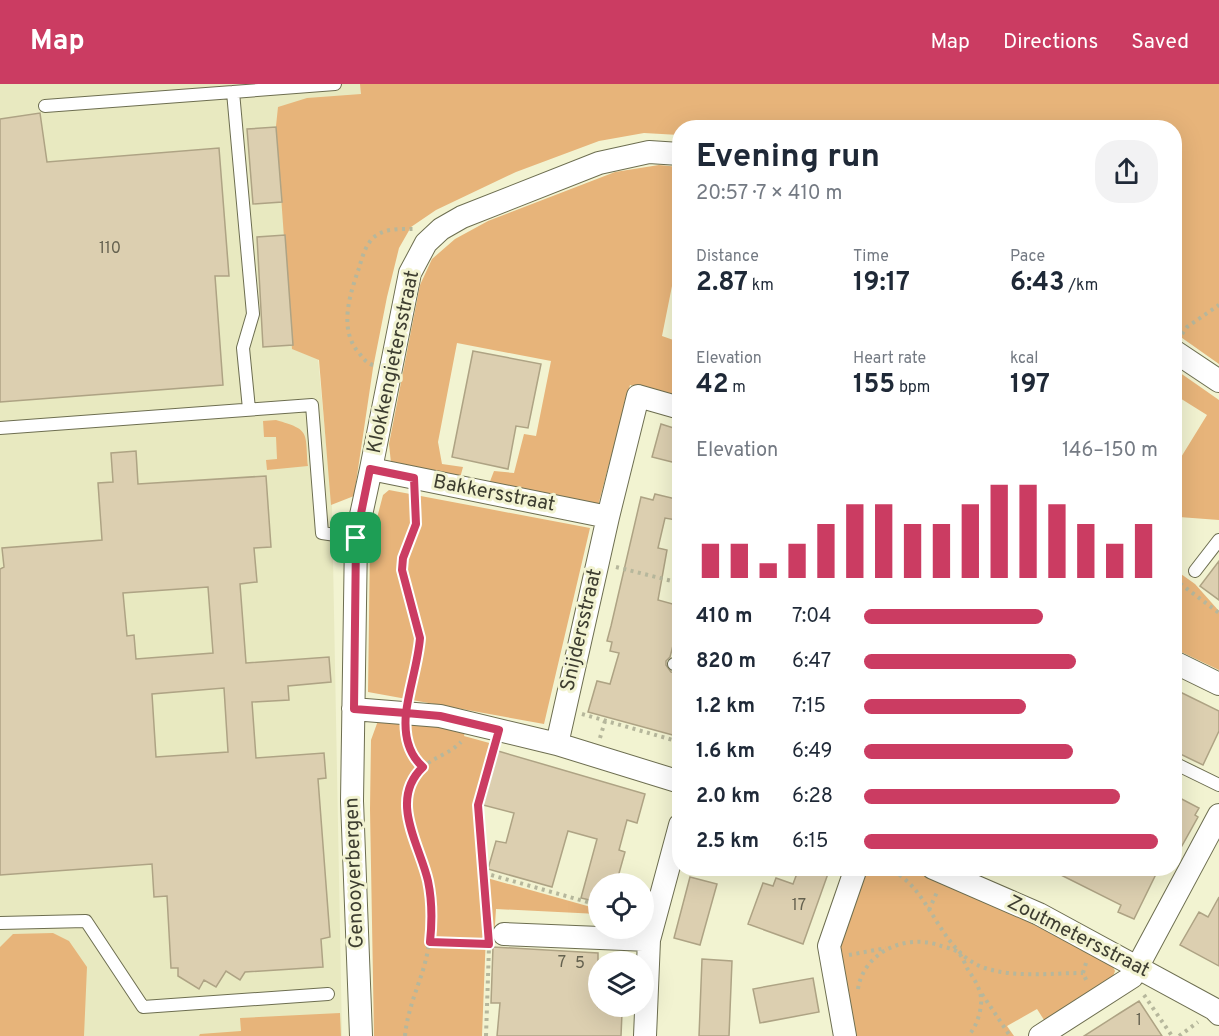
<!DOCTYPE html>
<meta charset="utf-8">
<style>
:root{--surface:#fff;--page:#f2f2f3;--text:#1f2937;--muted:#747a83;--accent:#cb3c62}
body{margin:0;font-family:Overpass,sans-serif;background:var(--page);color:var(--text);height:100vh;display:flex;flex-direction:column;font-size:22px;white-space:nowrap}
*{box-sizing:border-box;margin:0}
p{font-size:20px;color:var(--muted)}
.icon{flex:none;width:33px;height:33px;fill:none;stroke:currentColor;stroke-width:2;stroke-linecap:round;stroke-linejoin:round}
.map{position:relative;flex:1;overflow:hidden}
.details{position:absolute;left:672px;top:36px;width:510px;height:756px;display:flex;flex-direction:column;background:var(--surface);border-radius:24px;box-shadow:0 6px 24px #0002}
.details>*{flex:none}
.tools{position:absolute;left:588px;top:789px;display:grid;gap:12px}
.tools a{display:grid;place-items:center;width:66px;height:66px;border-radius:50%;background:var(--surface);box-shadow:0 6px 24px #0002;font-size:30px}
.pin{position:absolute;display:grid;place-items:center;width:51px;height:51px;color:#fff;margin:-26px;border-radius:12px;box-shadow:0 3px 9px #0006}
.round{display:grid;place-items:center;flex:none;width:63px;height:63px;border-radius:24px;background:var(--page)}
.overview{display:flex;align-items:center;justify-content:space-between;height:102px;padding:0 24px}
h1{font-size:33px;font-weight:700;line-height:45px}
.figures{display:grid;grid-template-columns:repeat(3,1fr);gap:9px;height:102px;padding:6px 24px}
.figures div{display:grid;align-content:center}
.figures b{font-size:26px;font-weight:700}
.figures small{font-size:16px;font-weight:400}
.figures p{font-size:16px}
.chart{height:168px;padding:12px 24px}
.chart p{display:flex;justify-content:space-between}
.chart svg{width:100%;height:108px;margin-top:6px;stroke:var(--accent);stroke-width:6}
ul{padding:0 24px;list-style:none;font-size:20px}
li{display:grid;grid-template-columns:96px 72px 1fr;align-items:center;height:45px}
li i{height:15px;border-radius:8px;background:var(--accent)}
header{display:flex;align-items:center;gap:36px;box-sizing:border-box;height:84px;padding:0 30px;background:var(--accent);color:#fff}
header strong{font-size:28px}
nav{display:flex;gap:33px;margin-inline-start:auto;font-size:21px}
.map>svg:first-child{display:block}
.built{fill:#e8e9c0}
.green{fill:#e7b47a}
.building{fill:#dccfb0;stroke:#aea384;stroke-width:1.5;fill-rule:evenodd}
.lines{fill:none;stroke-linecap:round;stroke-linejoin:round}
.lane-casing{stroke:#6d6e50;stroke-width:14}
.street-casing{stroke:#6d6e50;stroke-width:24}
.path{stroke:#b6b79c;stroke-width:4;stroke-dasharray:3 4.5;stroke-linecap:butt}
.lane{stroke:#fff;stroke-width:12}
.street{stroke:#fff;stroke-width:22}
.route-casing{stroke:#fff;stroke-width:12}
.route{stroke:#cb3c62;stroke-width:8}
.labels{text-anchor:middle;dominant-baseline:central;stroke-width:6;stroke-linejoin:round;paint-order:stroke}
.number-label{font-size:16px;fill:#656250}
.street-label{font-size:20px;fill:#3d3d30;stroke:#f2f3d1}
</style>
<header>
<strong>Map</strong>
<nav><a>Map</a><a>Directions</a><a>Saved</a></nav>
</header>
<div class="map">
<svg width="1219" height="952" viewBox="0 0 1219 952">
<rect width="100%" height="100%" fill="#f2f3d1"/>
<path class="built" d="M0 0H525L296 41 332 422 342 952H0Z"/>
<path class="green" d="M360 0H1219V280L1175 249 1174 44H680L679 51 644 49 599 57 516 88 436 126 411 143 399 164 387 213 373 284 354 412 331 421 319 276 292 265 276 42 278 23 307 14 361 10Z
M659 81 679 83V191L673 197 662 252 679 258V315L630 301 598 422 489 400 494 387 514 389 524 350 536 352 551 277 457 259 438 358 442 380 463 383 460 394 391 379 389 360 420 201 432 175 455 155 488 137 615 88Z
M1176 286 1219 316V436L1179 433 1175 439V383L1207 331 1175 311Z
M276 336C311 346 305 348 308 382L267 386 266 376 277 375 276 353H264L263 337Z
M389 406 590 444 544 640 368 608 370 461 383 411Z
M1174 485 1195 500 1219 527V586L1175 565Z
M379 634 466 644 464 652 493 660 476 722 486 850 482 952H374L370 725 371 656Z
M865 785H912L993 820 1110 877 1115 887 1111 898 1046 939 1037 925 1007 942 1014 952H854L836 863Z
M487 794 598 825V830L496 825 494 856H492Z
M53 849 69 857 87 883 84 952H0V863L13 850Z
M340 929 341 952H199L200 950 241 947 240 934Z"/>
<path class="building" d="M40 29 47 78 219 64 229 192H215L223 301 0 318V35Z
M276 43 282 118 253 120 247 45Z
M285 151 293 261 263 263 257 153Z
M473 267 541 280 528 344 516 342 508 385 452 373Z
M661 340 680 346V380L652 373Z
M136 367 138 400 266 392 271 463 254 464 257 498 240 500 246 579 329 573 331 598 288 602 289 616 252 618 256 674 324 669 326 694 318 695 330 853 321 855 323 883 245 888 240 896 226 887 216 903 204 896 199 905 178 892V884H171L167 812 154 813 152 780 0 791V485L4 483 2 464 102 456 98 399 113 398 111 369ZM208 503 213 569 136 575 134 551 127 552 123 509ZM224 604 228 668 156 673 152 610Z
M655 410 680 416 676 436 665 434 658 464 667 466 658 516 680 522V535L670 573 666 577V581L671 588 680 590V653L588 628 597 597 610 600 619 569 610 567 612 558 607 557 611 542 641 413 653 416Z
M1219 477V516L1200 502Z
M1174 605 1219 627V647L1203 681 1174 667Z
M498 667 645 710 637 739 627 736 619 766 625 768 616 800H598V818L581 814 597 755 568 747 552 803 488 785 496 757 506 759 514 729 483 721Z
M1174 711 1199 724 1195 731 1198 733 1174 776Z
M799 784H830L803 860 748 840 763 799 773 802 776 794 793 800Z
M1047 784H1159L1134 835 1118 828 1121 821Z
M690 793 717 800 700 861 674 854Z
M1219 813V882L1180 861 1199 828 1208 833Z
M493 863 598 869V923H614V929H622L621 952H497L500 919H491Z
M702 875 732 877 729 952H699Z
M813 894 819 928 760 939 753 905Z
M1139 917 1162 952H1084L1120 929Z"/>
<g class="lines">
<g class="lane-casing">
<path id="lane" d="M45 22 233 8
M249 325 243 264 253 230 233 8 335 0
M0 344 312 321 322 449 356 454
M1195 487 1219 456
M674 580 680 582
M1174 679 1219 701
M0 839 86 837 143 923 328 910"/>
</g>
<g class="street-casing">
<path id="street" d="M1174 267 1219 297
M371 385 410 189 426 159 441 145 462 133 599 79 649 68 680 70
M1174 578 1219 600
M353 625 440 632 557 660 680 698
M557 660 608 433 638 312 680 324
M933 784 1039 830 1214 925 1219 930
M504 850 649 856
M361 952 352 717 356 454 371 385 608 433
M645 952 649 856 680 741
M845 952 829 862 856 784
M1040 952 1132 893 1219 731"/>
</g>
<path class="path" d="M1182 250 1187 243 1219 221
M373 281C366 279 363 274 359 269 338 245 350 210 359 184 362 174 365 162 373 154 384 144 399 145 413 145
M616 483 680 499
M1174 495 1219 529
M677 568 680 557
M409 610 420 554 402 486 403 474 416 439 415 413
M582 630 680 658
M405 647C407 661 413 674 423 683
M600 654 605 637
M886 784C932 801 937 868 985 884 1015 894 1052 889 1083 889
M484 789 598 821
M929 826 937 808
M488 837 478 721 494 664
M430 858 489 860
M849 871 886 864
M1086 879 1083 889 1088 900
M858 905C864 867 907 849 941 862 945 863 954 865 958 868 962 872 965 880 967 884 972 892 978 900 980 909 984 921 977 943 968 952
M982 910 1010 952
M1144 911 1172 952
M405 952C407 929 416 908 423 886 430 863 432 841 431 818 429 776 398 742 412 703 423 671 442 677 461 658
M486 952 489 863
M1179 952 1198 938"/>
<use href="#lane" class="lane"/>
<use href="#street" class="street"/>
</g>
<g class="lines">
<g class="route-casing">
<path id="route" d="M356 454 354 625 406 629C404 649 407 669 423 683 388 716 420 761 428 797 432 816 432 839 430 858L489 860 478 721 499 646 440 632 406 629C409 604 418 579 420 554L402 486 403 474 416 440 414 394 370 385 356 454"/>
</g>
<use href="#route" class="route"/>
</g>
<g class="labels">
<g class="number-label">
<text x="110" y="165">110</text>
<text x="799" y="822">17</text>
<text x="562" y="879">7</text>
<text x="580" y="880">5</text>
<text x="1139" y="937">1</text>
</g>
<g class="street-label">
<text transform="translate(394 278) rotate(-78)">Klokkengietersstraat</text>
<text transform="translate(494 410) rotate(11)">Bakkersstraat</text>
<text transform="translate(582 546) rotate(-77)">Snijdersstraat</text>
<text transform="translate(355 789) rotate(-92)">Genooyerbergen</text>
<text transform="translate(1078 853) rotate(27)">Zoutmetersstraat</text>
</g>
</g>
</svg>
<div class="tools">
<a><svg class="icon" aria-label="locate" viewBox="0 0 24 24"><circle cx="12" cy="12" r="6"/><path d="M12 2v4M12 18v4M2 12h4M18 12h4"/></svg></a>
<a><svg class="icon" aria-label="layers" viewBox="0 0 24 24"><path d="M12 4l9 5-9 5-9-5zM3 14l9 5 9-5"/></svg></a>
</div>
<div class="pin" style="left:356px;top:454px;background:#1e9e55"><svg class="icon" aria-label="arrive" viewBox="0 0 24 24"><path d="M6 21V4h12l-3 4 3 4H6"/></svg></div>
<section class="details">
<div class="overview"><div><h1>Evening run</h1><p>20:57 · 7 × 410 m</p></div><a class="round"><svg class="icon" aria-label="share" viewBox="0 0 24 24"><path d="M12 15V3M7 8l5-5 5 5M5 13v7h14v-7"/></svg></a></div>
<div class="figures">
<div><p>Distance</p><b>2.87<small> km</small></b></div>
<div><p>Time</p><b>19:17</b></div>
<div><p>Pace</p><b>6:43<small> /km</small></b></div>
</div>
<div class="figures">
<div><p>Elevation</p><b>42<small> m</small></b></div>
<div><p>Heart rate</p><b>155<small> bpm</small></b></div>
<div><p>kcal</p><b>197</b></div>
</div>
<div class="chart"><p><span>Elevation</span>146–150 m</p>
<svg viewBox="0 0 160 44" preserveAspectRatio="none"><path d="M5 44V30M15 44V30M25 44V38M35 44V30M45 44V22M55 44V14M65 44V14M75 44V22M85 44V22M95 44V14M105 44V6M115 44V6M125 44V14M135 44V22M145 44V30M155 44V22"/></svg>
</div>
<ul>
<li><b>410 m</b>7:04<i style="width:61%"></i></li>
<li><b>820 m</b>6:47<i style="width:72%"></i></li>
<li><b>1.2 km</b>7:15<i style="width:55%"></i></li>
<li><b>1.6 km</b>6:49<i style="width:71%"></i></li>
<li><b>2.0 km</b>6:28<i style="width:87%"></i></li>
<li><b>2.5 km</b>6:15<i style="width:100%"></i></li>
</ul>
</section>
</div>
